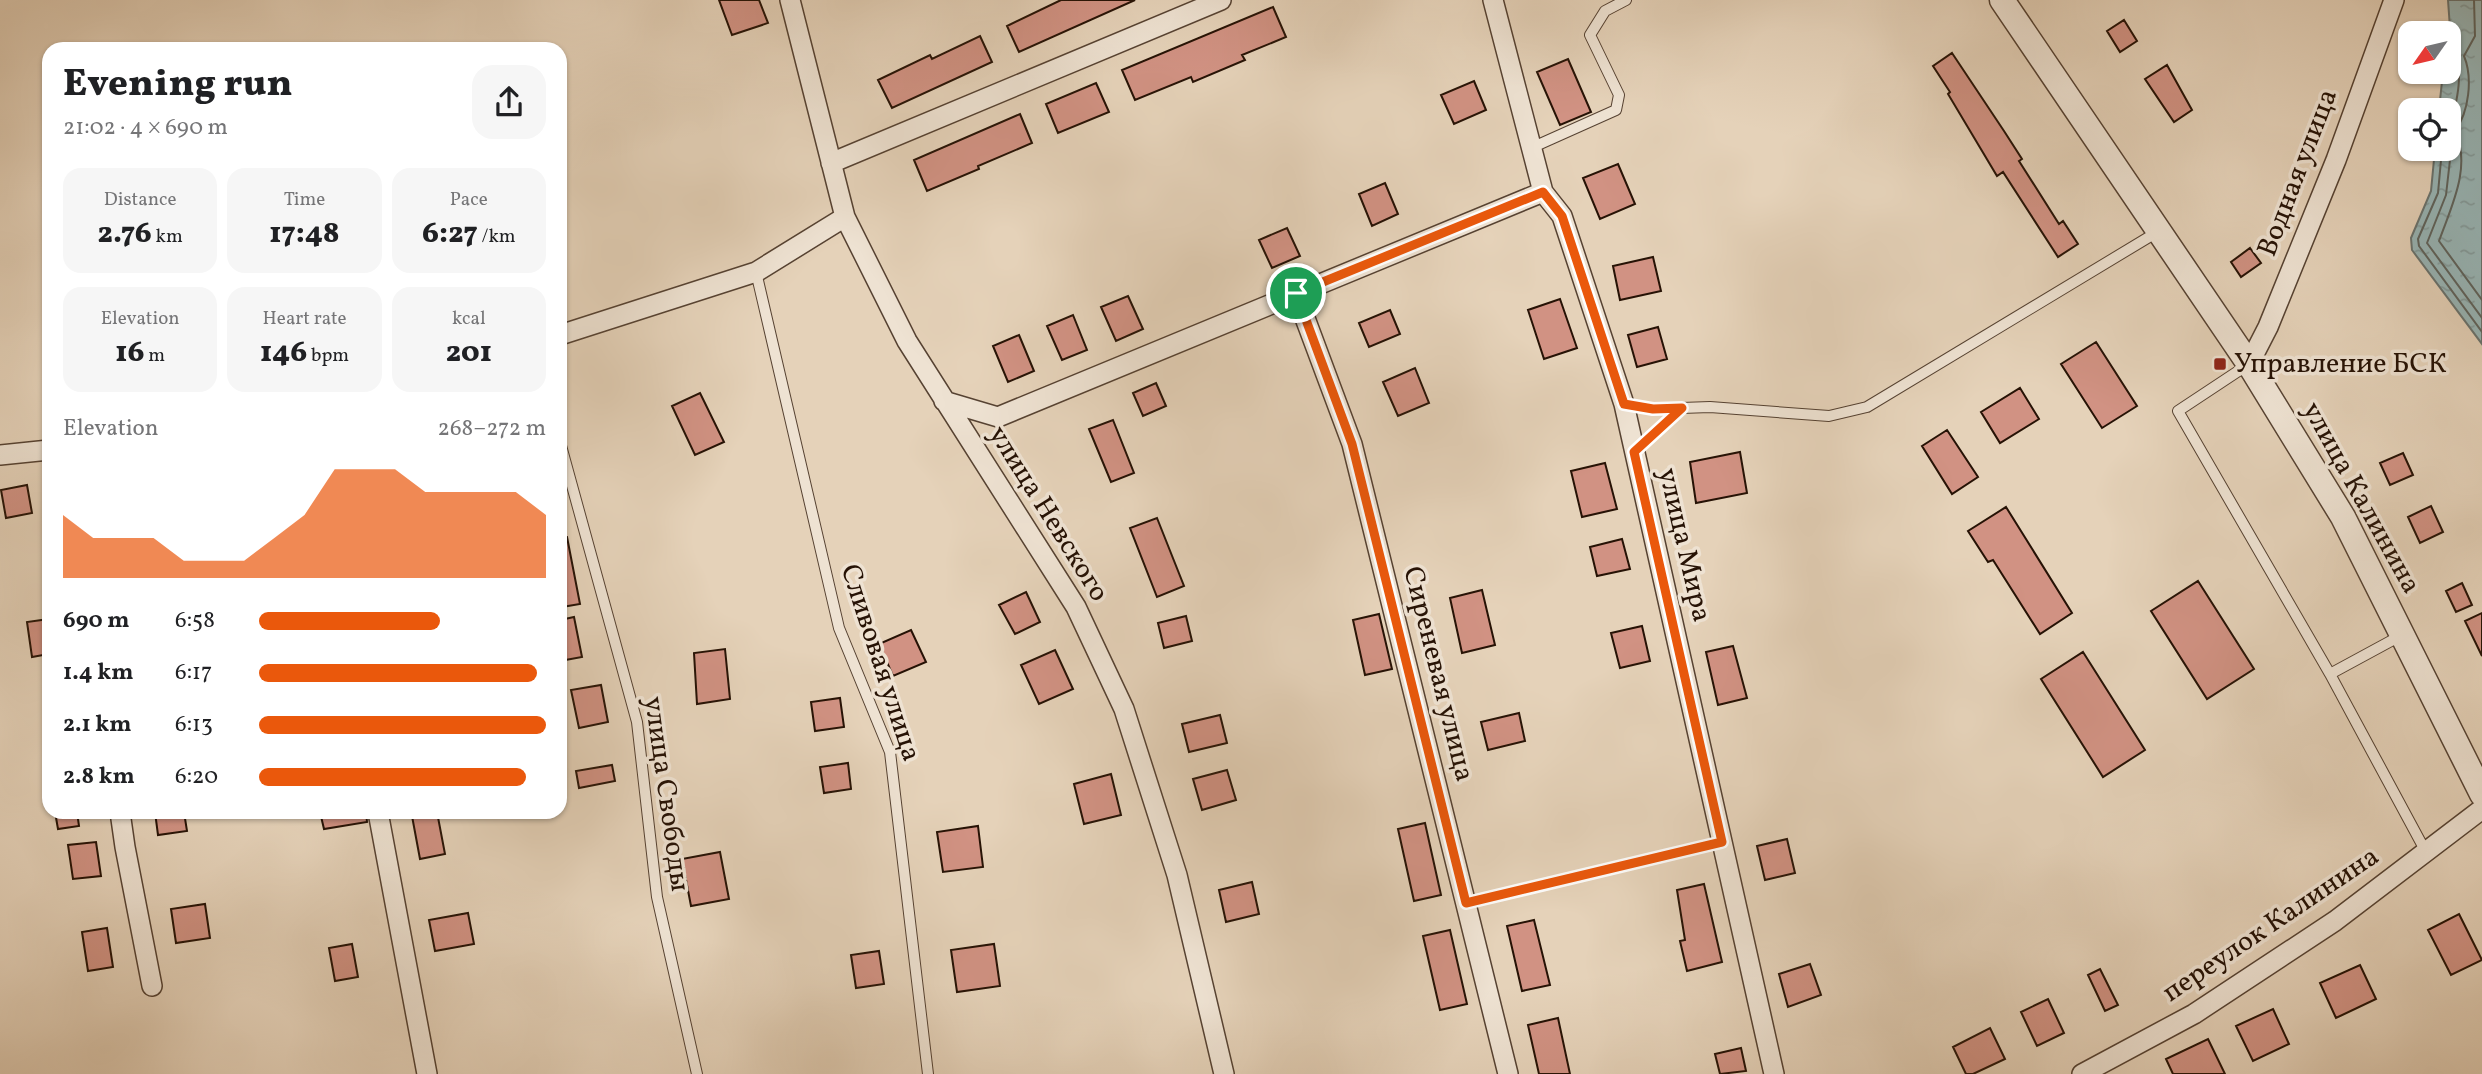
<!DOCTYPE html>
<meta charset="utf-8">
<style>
:root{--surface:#fff;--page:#f6f6f6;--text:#202124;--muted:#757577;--accent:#ea580c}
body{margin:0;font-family:Vollkorn,serif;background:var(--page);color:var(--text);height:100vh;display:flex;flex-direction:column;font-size:26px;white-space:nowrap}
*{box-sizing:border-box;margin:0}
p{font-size:23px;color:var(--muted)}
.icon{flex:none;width:38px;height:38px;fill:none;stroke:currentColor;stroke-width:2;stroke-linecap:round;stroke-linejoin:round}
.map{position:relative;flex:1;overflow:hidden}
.panel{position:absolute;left:42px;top:42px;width:525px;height:777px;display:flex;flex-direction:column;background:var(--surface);border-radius:21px;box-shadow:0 2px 5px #0004}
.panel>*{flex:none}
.needle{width:46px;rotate:236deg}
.fabs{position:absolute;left:2398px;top:21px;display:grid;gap:14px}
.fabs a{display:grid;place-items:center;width:63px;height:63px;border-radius:14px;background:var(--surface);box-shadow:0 2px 5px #0004;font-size:35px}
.pin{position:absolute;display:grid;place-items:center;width:60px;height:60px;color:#fff;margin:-30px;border:4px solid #fff;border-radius:50%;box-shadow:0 2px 7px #0007}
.round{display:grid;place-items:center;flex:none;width:74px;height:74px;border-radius:21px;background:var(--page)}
.head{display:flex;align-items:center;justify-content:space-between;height:119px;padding:0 21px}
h1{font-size:38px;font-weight:800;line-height:52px}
.metrics{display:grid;grid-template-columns:repeat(3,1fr);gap:10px;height:119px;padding:7px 21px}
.metrics div{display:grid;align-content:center;border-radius:18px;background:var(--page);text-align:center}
.metrics b{font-size:30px;font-weight:800}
.metrics small{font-size:19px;font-weight:400}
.metrics p{font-size:19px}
.chart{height:196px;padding:14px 21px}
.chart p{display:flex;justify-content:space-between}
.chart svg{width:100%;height:126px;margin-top:7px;fill:var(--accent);opacity:.7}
ul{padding:0 21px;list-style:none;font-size:23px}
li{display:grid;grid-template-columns:112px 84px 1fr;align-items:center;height:52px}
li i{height:18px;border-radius:9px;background:var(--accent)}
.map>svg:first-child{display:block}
.water{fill:url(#water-ripples);stroke:#6a7470;stroke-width:2}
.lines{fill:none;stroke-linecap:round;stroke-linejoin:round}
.shore{stroke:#5f645e;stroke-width:2}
.building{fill:#d19283;stroke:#261205;stroke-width:2}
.service-casing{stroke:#564232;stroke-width:12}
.minor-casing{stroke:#564232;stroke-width:22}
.tertiary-casing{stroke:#564232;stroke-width:27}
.service{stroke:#eee2d2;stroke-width:10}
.minor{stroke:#eee2d2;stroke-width:19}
.tertiary{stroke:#eee2d2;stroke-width:24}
.route-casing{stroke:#fff;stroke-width:14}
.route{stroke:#ea580c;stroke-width:9}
.poi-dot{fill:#8f2418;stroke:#eee2d2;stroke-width:2.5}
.labels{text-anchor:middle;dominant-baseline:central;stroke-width:7;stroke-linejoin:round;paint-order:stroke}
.street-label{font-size:28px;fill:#261205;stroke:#eee2d2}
.poi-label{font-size:28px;fill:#261205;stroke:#eee2d2;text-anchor:start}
</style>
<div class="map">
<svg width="2482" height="1074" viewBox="0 0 2482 1074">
<defs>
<pattern id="water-ripples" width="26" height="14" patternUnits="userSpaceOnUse" patternTransform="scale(1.75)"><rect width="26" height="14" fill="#98b6b7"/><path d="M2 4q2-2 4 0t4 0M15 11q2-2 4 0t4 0" fill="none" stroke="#839b9c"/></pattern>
</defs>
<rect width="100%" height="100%" fill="#e5d2b9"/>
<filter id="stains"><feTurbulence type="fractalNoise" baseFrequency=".00286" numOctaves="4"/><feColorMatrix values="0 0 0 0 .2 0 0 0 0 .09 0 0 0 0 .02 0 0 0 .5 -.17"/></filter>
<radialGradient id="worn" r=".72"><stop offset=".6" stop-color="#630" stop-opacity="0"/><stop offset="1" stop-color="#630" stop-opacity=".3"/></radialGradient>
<path class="water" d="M2448 0H2482V344L2412 250 2411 238 2431 191 2435 149H2448V110H2439L2443 72H2448L2450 28Z"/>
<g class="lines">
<path class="shore" d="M2474 0 2475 36 2464 56C2473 78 2469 112 2455 131 2472 167 2451 207 2439 241L2482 300
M2448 58C2453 60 2454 61 2457 66 2462 76 2456 114 2448 122
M2448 141 2451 151 2446 195 2427 243 2482 318
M2442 149 2438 193 2418 239 2419 246 2482 332"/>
</g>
<path class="building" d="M719 0H759L768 23 732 35Z
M1061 0H1135L1019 52 1007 26Z
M1273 7 1286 37 1242 55 1245 60 1193 82 1191 77 1135 100 1122 70Z
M2124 20 2137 41 2120 52 2107 31Z
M980 36 992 62 892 108 878 80 930 55 932 59Z
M1952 53 2004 131 2022 159 2019 161 2059 224 2063 221 2078 244 2058 257 2003 172 1997 176 1948 94 1950 92 1933 66Z
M1568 59 1591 112 1560 125 1537 72Z
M2167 65 2192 110 2174 122 2145 79Z
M1474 81 1486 110 1454 124 1441 95Z
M1096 83 1109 112 1058 133 1046 104Z
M1020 114 1032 143 978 166 979 169 927 191 914 160Z
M1618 164 1635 204 1600 219 1583 178Z
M1385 183 1398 214 1372 226 1359 194Z
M1287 228 1300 256 1272 268 1259 240Z
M2250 248 2261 263 2241 277 2231 262Z
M1653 257 1661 291 1620 300 1613 266Z
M1128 296 1143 329 1116 341 1101 307Z
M1560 299 1577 348 1544 359 1528 310Z
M1390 310 1400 334 1369 347 1359 323Z
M1073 315 1087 350 1062 360 1047 326Z
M1658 327 1667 359 1637 367 1628 335Z
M1019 335 1034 371 1008 382 993 346Z
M2096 342 2137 406 2102 428 2061 364Z
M1415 368 1429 403 1398 416 1383 382Z
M1156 383 1166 406 1143 416 1133 393Z
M2020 388 2039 419 2000 443 1981 412Z
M700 393 724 442 695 455 672 406Z
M1113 420 1134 473 1111 482 1089 429Z
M1947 430 1978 477 1952 494 1922 446Z
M1740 452 1747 493 1696 503 1690 462Z
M2403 453 2413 475 2390 485 2380 463Z
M1605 463 1617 509 1582 517 1571 471Z
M27 485 32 513 6 518 1 490Z
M2431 506 2443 532 2420 543 2408 517Z
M2006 507 2072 613 2040 634 1993 560 1988 562 1968 531Z
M1157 518 1184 586 1157 597 1130 528Z
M567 537 580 604 562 607 560 538Z
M1622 539 1630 569 1597 576 1590 547Z
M2198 581 2254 669 2207 699 2151 611Z
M2462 583 2472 605 2456 612 2446 591Z
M1482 590 1495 645 1462 653 1450 598Z
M1026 592 1040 622 1015 634 999 605Z
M2482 613V656L2465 621Z
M1379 614 1392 669 1365 675 1353 620Z
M1186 616 1192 641 1164 648 1158 623Z
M574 617 582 657 560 661V620Z
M49 619V654L32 657 27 622Z
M1642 626 1650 661 1620 668 1611 633Z
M911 630 926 662 893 676 879 644Z
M1733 646 1747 698 1718 705 1706 652Z
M725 649 730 699 697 704 694 653Z
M1055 650 1073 689 1039 704 1021 665Z
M2083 652 2145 750 2103 777 2041 679Z
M601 685 608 722 579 728 571 690Z
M840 698 844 727 815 731 811 702Z
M1519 713 1525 741 1488 750 1481 722Z
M1220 715 1227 743 1189 752 1182 724Z
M848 763 851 789 824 793 820 767Z
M612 765 615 781 579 788 576 771Z
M1227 770 1236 800 1202 810 1193 779Z
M1111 774 1121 815 1084 824 1074 784Z
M55 812H77L79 826 58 829Z
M155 812H184L187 831 158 835Z
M320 812H366L367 822 324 829Z
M437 812 445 854 420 859 412 816Z
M1425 823 1441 895 1414 901 1398 829Z
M978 826 983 867 943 872 937 832Z
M1787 839 1795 873 1765 880 1757 846Z
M96 842 101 876 73 879 68 845Z
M720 852 729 899 691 906 682 859Z
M1252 882 1259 914 1226 922 1219 890Z
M1704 884 1722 962 1687 971 1680 941 1685 940 1677 890Z
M205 904 210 938 176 943 171 909Z
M468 913 474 944 435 951 429 920Z
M2459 914 2482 960 2451 975 2428 930Z
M1534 920 1550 985 1522 991 1507 926Z
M107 928 113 967 88 971 82 932Z
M1450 930 1467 1004 1440 1010 1423 936Z
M352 944 358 977 335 981 329 948Z
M994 944 1000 986 957 992 951 950Z
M879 951 884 984 856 988 851 955Z
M1810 964 1821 995 1788 1007 1779 974Z
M2360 965 2376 999 2336 1018 2320 983Z
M2100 969 2118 1005 2105 1011 2088 975Z
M2048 999 2064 1033 2037 1046 2021 1012Z
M2273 1009 2289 1044 2253 1061 2236 1026Z
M1558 1018 1570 1074H1539L1528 1025Z
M1990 1028 2005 1059 1973 1074H1966L1953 1047Z
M2208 1039 2225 1074H2173L2166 1059Z
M1741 1048 1746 1071 1720 1074 1715 1054Z"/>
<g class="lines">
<g class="service-casing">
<path id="service" d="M1531 148 1616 110 1619 95 1590 35 1605 11 1626 0
M756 272 839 628 890 752 928 1074
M2249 364 2178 411 2330 674 2402 635
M1624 404 1653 409 1710 407 1829 416 1867 407 2159 231
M560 442 637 722 657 897 697 1074
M1635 451 1682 408
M2330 674 2426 852
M1466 903 1722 842"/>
</g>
<g class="minor-casing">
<path id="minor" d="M790 0 845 217 907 341 1076 607 1124 709 1177 875 1224 1074
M1493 0 1543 192 1562 216 1624 404 1774 1074
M831 163 1221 0
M1296 294 1352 444 1508 1074
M560 335 756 272 845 217
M2249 364 2268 327 2336 160 2394 0
M944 401 998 417 1543 192
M0 455 49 450
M120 812 125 847 152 986
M378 812 427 1074
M2082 1074 2194 1014 2335 921 2482 809"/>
</g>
<g class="tertiary-casing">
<path id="tertiary" d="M2002 0 2249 364 2343 517 2482 794"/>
</g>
<use href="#service" class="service"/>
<use href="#minor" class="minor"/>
<use href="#tertiary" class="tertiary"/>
</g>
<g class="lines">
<g class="route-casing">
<path id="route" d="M1543 192 1562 216 1624 404 1653 409 1682 408 1634 452 1722 842 1466 903 1352 444 1296 293Z"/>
</g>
<use href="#route" class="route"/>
</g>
<rect class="poi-dot" x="2213" y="357" width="14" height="14" rx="3.5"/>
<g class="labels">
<g class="street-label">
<text transform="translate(2298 173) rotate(-69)">Водная улица</text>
<text transform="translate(2361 498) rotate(61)">улица Калинина</text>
<text transform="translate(1048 514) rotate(58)">улица Невского</text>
<text transform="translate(1684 545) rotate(77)">улица Мира</text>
<text transform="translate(880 663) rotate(72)">Сливовая улица</text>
<text transform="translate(1438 674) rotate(76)">Сиреневая улица</text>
<text transform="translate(666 794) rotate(82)">улица Свободы</text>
<text transform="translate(2271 925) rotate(-34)">переулок Калинина</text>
</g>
<g class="poi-label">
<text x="2234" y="364">Управление БСК</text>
</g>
</g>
<rect width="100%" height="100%" filter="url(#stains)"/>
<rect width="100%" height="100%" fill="url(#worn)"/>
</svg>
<div class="fabs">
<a><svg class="needle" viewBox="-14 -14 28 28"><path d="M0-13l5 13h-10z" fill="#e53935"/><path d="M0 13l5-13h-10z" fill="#757577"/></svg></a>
<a><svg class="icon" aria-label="locate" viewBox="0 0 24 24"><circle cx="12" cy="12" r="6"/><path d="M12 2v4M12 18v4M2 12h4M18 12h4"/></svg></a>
</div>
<div class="pin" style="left:1296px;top:293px;background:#1e9e55"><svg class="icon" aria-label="arrive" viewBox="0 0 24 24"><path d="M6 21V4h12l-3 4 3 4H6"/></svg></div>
<section class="panel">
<div class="head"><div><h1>Evening run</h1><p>21:02 · 4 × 690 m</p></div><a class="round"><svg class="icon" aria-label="share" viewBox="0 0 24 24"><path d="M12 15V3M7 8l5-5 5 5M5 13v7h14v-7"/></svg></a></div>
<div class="metrics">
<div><p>Distance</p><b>2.76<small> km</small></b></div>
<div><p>Time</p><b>17:48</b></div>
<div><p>Pace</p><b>6:27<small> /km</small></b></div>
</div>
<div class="metrics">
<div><p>Elevation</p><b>16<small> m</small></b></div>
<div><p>Heart rate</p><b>146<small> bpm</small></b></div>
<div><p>kcal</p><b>201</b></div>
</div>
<div class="chart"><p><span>Elevation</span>268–272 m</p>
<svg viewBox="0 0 160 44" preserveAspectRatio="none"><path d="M0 44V22L10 30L20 30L30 30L40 38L50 38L60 38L70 30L80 22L90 6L100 6L110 6L120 14L130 14L140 14L150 14L160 22V44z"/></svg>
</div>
<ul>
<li><b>690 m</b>6:58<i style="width:63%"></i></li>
<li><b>1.4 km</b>6:17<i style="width:97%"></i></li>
<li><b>2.1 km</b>6:13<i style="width:100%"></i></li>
<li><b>2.8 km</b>6:20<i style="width:93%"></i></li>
</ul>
</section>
</div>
